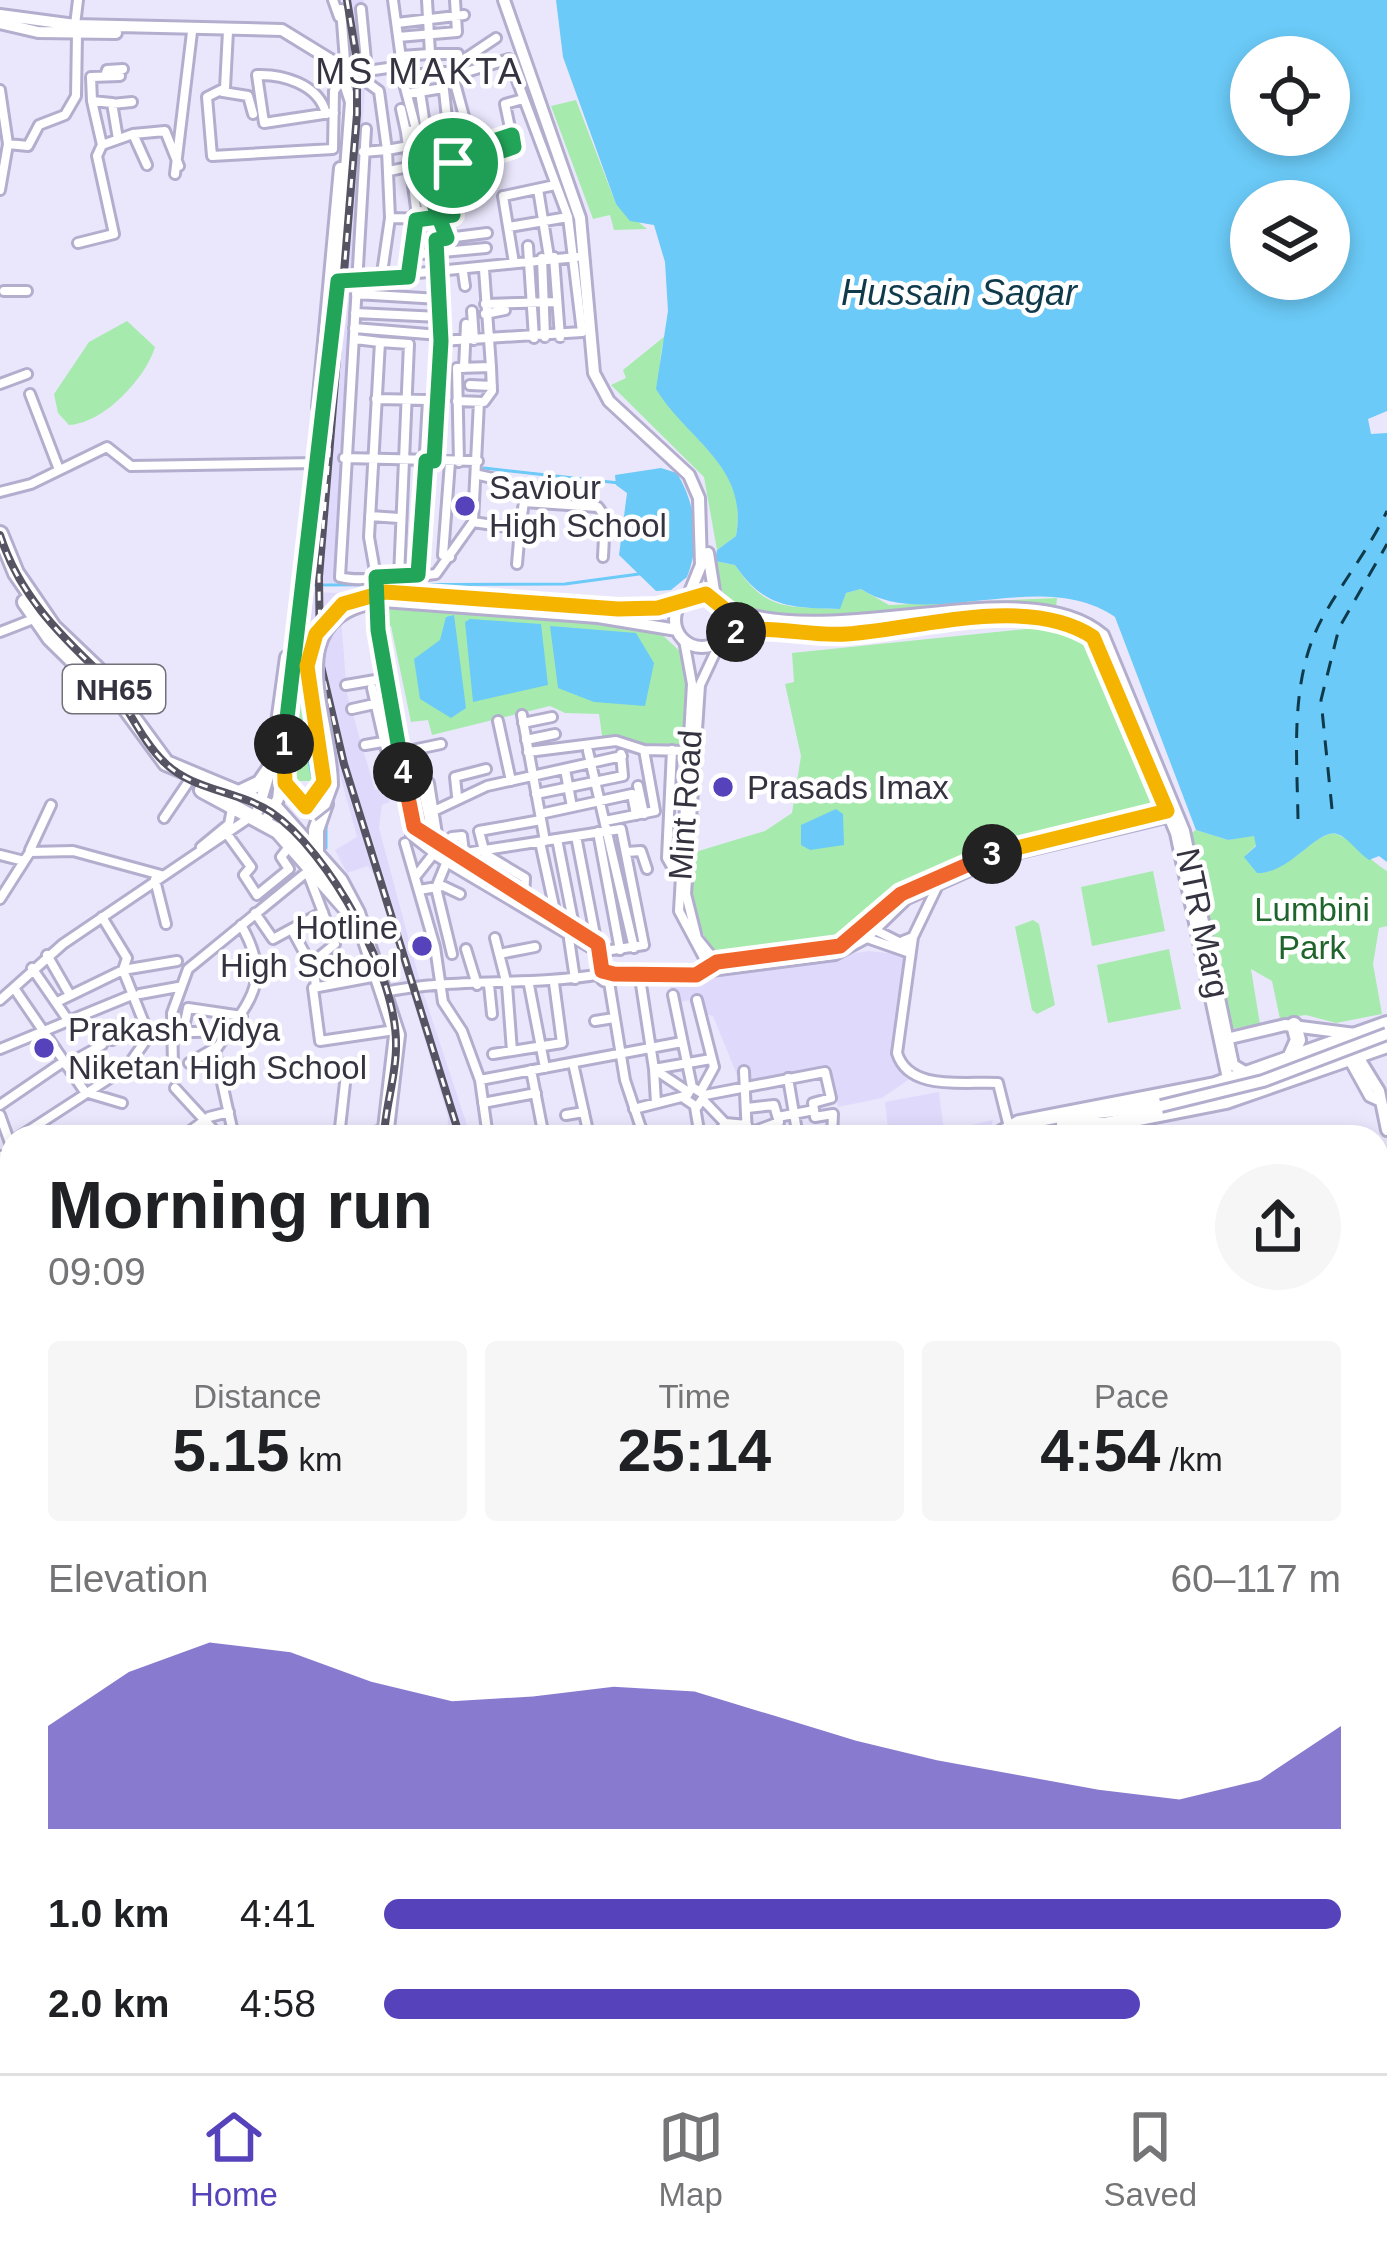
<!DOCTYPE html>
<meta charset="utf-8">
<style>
:root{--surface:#fff;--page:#f6f6f6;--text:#202124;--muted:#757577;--line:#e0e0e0;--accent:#5643bb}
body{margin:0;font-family:Arial,sans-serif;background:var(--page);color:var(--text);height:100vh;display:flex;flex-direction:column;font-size:45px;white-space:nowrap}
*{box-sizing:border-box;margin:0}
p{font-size:39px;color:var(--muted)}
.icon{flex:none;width:66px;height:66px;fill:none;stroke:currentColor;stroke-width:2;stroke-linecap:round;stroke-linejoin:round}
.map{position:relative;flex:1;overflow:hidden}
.side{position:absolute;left:0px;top:1125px;width:1389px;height:948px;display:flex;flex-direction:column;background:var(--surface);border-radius:36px 36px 0 0;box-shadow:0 6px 18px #0003}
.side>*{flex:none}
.buttons{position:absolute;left:1230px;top:36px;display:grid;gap:24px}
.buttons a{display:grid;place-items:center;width:120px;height:120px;border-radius:50%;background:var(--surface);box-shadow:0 6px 18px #0003;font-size:60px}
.pin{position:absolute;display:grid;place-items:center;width:102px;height:102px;color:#fff;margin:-51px;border:6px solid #fff;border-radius:50%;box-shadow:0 3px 12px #0007}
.km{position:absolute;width:60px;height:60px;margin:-30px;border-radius:50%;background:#222;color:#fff;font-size:33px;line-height:60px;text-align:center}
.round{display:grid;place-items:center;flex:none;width:126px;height:126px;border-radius:63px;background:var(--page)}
.head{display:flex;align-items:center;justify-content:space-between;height:204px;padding:0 48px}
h1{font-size:66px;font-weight:700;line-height:90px}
.figures{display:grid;grid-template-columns:repeat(3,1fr);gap:18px;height:204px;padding:12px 48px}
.figures div{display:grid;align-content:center;border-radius:12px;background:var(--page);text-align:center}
.figures b{font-size:60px;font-weight:700}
.figures small{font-size:33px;font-weight:400}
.figures p{font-size:33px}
.chart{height:336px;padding:24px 48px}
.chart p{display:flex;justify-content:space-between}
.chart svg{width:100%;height:216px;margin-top:12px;fill:var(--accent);opacity:.7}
ul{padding:0 48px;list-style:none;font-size:39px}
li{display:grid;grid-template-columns:192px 144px 1fr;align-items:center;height:90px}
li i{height:30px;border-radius:15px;background:var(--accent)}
.menu{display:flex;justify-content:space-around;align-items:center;height:168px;border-top:3px solid var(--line);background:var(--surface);font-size:33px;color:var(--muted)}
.menu a{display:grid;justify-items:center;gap:6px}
.menu .active{color:var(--accent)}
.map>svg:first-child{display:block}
.built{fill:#dfdafb}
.green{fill:#a6ebad}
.water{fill:#6bcaf7;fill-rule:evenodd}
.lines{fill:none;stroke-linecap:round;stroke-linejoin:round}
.stream{stroke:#6bcaf7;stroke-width:3}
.ferry{stroke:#0f3a4c;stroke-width:3;stroke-dasharray:15 12;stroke-linecap:butt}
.minor-casing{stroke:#b3aece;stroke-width:14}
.major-casing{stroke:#b3aece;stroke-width:16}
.highway-casing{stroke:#b3aece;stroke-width:20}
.minor{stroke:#fff;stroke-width:8}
.major{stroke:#fff;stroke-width:10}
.highway{stroke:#fff;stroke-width:14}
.rail-casing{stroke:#565362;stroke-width:8}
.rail{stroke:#fff;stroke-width:3;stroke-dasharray:9;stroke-linecap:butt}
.major-bridge-casing{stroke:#b3aece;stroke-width:16;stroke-linecap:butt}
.major-bridge{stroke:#fff;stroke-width:10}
.split-1-casing{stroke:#fff;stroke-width:24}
.split-2-casing{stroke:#fff;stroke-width:24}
.split-3-casing{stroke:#fff;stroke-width:24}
.split-4-casing{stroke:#fff;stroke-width:24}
.split-5-casing{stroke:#fff;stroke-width:24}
.split-1{stroke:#22a559;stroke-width:15}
.split-2{stroke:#f5b400;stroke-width:15}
.split-3{stroke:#f5b400;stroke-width:15}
.split-4{stroke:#f0652b;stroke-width:15}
.split-5{stroke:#22a559;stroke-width:15}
.poi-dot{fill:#5643bb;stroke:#fff;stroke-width:4.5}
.labels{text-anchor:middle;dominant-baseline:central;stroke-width:9;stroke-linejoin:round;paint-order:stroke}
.shield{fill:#fff;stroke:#727079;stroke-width:3}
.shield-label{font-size:30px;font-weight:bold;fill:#353340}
.poi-label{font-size:33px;fill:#353340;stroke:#fff;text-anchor:start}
.street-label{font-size:33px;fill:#353340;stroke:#fff}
.park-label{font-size:33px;fill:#1e642c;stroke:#fff}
.neighbourhood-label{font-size:36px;letter-spacing:3px;fill:#353340;stroke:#fff}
.water-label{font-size:36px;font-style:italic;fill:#0f3a4c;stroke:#fff}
</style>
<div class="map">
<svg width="1387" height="2073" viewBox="0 0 1387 2073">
<rect width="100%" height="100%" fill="#eae7fc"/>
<path class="built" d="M342 0H364L359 20 365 86 335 583 310 582 356 99 353 39Z
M313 592 339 593 347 694 375 790 387 788 390 802 382 805 379 828 422 989 471 1137H447L448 1117 376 878 368 866 347 873 335 850 357 837 319 697 310 630Z
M869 951 905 955 893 1055 908 1080 882 1098 838 1107 831 1067 741 1085 713 1016 692 1011 689 1000 676 1003 668 982Z
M939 1092 944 1131 993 1120 988 1137H878L888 1130 885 1102Z"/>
<path class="green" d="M576 100 616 204 647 229 614 230 610 215 593 219 551 106Z
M127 321 155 347C145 379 104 423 69 425L58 413 54 394 89 342Z
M665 336C635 434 754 439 736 536L717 550 704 477 611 385 626 378 623 370Z
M715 561 735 565C766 612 787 606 839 609L846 593 861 589 889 605 1057 598 1056 609C981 613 777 641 723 594Z
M382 604 657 630 685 656 688 669 684 753 603 743 599 714 565 713 550 706 432 735 428 720 411 722 391 626 382 628Z
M1045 627 1083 643 1101 667 1155 807 996 844 903 885 837 937 723 960C691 929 692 896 692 853L765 831 792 813 801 756 785 684 794 682 792 653Z
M297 661 321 781H290Z
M1196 830 1228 840 1254 835 1257 844 1247 854 1257 873C1293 873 1319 823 1341 836 1356 844 1371 861 1387 871V926L1379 928 1373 964 1382 1014 1336 1023 1306 1015 1280 1019 1272 981 1251 969 1260 1024 1231 1029 1190 834Z
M1153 871 1165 931 1092 946 1081 887Z
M1033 920 1039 924 1055 1005 1037 1014 1032 1010 1015 927Z
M1169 949 1181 1009 1108 1023 1097 965Z
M1387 1634V1800L1377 1791V1638Z"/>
<path class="water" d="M556 0H1387V411L1368 419 1371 434 1387 433V862L1379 856 1369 860C1360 854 1348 839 1340 835 1319 824 1292 874 1257 873L1244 857 1256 846 1254 836 1228 840 1196 830 1115 617C1042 566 925 632 861 589L846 593 840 609C791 608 764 608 735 565L715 561 717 550 736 536C749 466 687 440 656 389L668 311 665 262 654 225 630 221 616 204 563 57ZM1329 57V135H1251V57ZM1329 201V279H1251V201Z
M661 468 677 473C696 505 701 542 687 577L671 590 656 591 619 555 627 493 616 485 615 475Z
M454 615 466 708 451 718 420 699 414 659 440 640 446 617Z
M470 619 541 624 548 685 473 702 465 622Z
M550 626 636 633 654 663 645 706 594 702 558 688Z
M836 809 843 814 844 845 810 850 801 845V825Z"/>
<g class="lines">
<path class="stream" d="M484 468 619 483
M316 790C295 721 305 655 311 585L565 584 639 574
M326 816V848"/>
<path class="ferry" d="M1332 809 1321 700 1339 628 1387 544
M1298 819C1297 752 1289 676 1324 615 1344 580 1369 549 1387 511"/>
<g class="minor-casing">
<path id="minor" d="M333 0 339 17
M393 0 402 66
M427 0 430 54H458L460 62 496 38
M361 9 367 71
M397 23 464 15
M75 25 78 0
M228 31 225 88 207 97 212 156 333 149 334 91 346 74 341 9
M398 37 457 32 455 0
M401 56 429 54
M105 76 107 70 123 69
M402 76V66L367 71 368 83 379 91 387 150 409 146
M0 90 8 144 0 190
M223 92 248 96 253 114
M420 92 425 125
M407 94 443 88
M92 101 102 145
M112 104 132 102
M401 109 406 132
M326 114C319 83 280 74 257 75L264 123 330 113H334
M366 129 340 577C358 582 379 577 399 577L409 344 380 342 369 537 376 577 377 578 378 630 410 816C420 844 562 924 598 944
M133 134 147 165
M118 139 112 103 92 101 91 77 120 76
M8 144 28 146 39 125 65 115 76 96 77 34
M426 149 449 143
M363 152 387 150 390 218 381 280
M451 155 442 72H452L472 146
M477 159 453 163 451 155 511 135
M389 171 437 161
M175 174 192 32
M538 189 549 257
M450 196 480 180 477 159 514 147 505 104 523 99
M503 196 514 263
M504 196 555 185
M431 197 450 196 453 215 443 217
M390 218 435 219
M509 227 568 217
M447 238 487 233
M412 239 447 238 443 217 435 219 422 165
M78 243 114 234 97 156 102 145 133 134 165 131 179 166
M528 246 534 338
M410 255 486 248
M554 257 560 337
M542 258 545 337
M484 269 491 367
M463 272 465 286
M408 277 416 208 406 132 416 129 402 76 442 72
M338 281 577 257
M4 291H27
M356 294 439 299
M485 304 557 302
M472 311 474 340
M355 313 440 317
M485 314 505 310
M354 328 440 335
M355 339 380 342
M441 341 582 332 568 217 509 59 453 76
M464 368 466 324
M0 384 27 374
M470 385 492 386
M30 394 58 467
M376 399 428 400
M457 401 484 402 492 391 491 367 457 368 459 462
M344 458 478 461
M434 461 441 341 436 240
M450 462 443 555 450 557
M479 475 505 481 524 502 520 529
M0 492 31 484 107 447 131 466 317 463
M524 502 598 507 605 517 603 557
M370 516 399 518
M473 522 520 529 517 564
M587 528 605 529
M418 576 436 574 473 522 479 402
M399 577 418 576 428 400H438
M0 632 36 618
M722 638 700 685 686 894 697 938 717 963 840 947 901 894 1000 850 1167 811
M684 640 692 684 679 911 711 971 835 955 867 938 907 899 998 858 1170 817
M346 685 387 678
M372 688 393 780 403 779
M352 709 392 700
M522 715 545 841
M498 721 511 781
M523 723 552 717
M526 740 555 734
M365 745 400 739
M414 750 433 837
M672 750 667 858 671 865 681 866
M588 751 634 948
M403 752 441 744
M528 752 616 741 644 750 688 751
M565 769 572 807
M429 783 437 834
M638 786 644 814
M536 794 623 776 621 754
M457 796 455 777 486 769
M434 811 487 786 622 756
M540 814 632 794 636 815
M164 818 187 784
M605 821 655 811 644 750
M598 832 620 950
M227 834 251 867 244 875 257 895 289 869 281 857 292 843
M411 835 434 853
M576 836 602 971
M452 837 462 836 465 860
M557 839 575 931
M540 842 557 920
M405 843 435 947 443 1002 462 1031 480 1080 488 1137
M201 847 229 824 232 809
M30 850 51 805
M627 852 641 851 647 869
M433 854 598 952 644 945 621 829 472 852 464 862
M0 855 24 861
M445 866 436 888 452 954
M307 871 335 944 313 962 316 987
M416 876 435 852
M155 880 166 924
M419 890 443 886 460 894
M0 899 30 852 73 851 161 875
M524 899 525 878 485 854 479 831 541 820
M255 913 273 939 323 912
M102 917 127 958 123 970 177 961
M292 930 311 965
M877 931 905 945
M864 937 907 952
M913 937 939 883
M495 938 507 985 512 1051
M569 939 575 979
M903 941 913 937 897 1053C909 1092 965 1081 998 1083L1009 1127
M466 949 477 985
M499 954 535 947
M47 955 70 995
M32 968 70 1023
M600 975a7 7 0 1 1 14 0a7 7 0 1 1-14 0Z
M614 974 668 977 713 969
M372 977 313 988 320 1041 388 1031
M640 978 654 1069 687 1091
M609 982 625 1080 644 1137
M489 985 492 1014
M529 985 545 1068
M16 991 85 1092 122 1103
M385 992C456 977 529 987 601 974
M140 994 178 987
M673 995 692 1087 685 1099 697 1107 705 1095 692 1087
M0 1000 63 944 249 818
M697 1000 714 1067 702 1089
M57 1002 123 970 148 1033
M595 1021 614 1018
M184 1028 188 1008 242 1016
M192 1032 231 1031
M112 1040 144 1026
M0 1049 132 995
M493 1054 562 1043 554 983
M189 1063 215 1048
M573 1063 588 1131
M66 1065 102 1045
M173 1067 172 1013 188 969 313 867
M531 1070 544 1137
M744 1071 747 1136
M788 1078 798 1137
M480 1080 682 1042
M175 1088 220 1137
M705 1095 825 1072 831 1098 813 1103 815 1117 833 1114 832 1137
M704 1101 725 1123 747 1125
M483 1103 536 1093
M656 1103 654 1069 711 1059
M0 1105 63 1062
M695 1107 700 1137
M634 1109 685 1096
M0 1115 10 1143
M566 1115 584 1112
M778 1117 814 1110
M747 1134 779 1122 774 1105 747 1108
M19 1137 127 1067 146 1040
M182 1137 209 1117 229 1112
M234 1137 215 1051C247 1002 275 984 241 925
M339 1137 346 1074
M354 1137 378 1131
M702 1137 719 1132 725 1124
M0 1156 12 1180
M0 1250 12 1244
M0 1328 12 1326
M0 1425 12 1423
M5 1465 12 1552
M1377 1514H1387
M0 1782 12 1779
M0 1838 12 1835
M0 1927 12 1925
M0 2030 12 2025
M1377 2030H1387
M241 2061 244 2073
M376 2061 383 2073
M403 2061 410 2073
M505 2061 512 2073
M583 2061 586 2073
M640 2061 647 2073
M674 2061V2073
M694 2061 696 2073
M841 2061 844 2073
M953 2061 954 2073
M976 2061 978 2073
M995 2061 996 2073
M426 2073 453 2061
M477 2073 497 2065 502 2073
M1008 2073V2061"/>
</g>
<g class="major-casing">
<path id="major" d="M504 0 580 218 594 373 609 401 689 475 699 498 701 565 688 597
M0 15 75 25 282 30 339 65 351 102 335 317 278 799 265 822
M0 23 38 32 116 33
M318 407 340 168
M708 553 715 597
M675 620a27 27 0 1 1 54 0a27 27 0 1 1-54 0Z
M725 607C832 654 1026 568 1103 635L1184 831 1233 1065 1245 1072
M597 608H658L682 601
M598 617 677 630
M959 619C1000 617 1068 608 1097 643L1176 833 1230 1088
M724 635 748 630 849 634 935 622
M284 778 306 807
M258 810 271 767 286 657
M1226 1039 1285 1025 1355 1034
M1355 1052 1379 1091 1387 1130
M1349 1058 1370 1096 1381 1101
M1087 1114 1161 1106
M1377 1235 1387 1159
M1377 1366 1387 1373
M1377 1409 1387 1406
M0 1610 12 1609
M1377 1619 1387 1616
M1377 1628 1387 1624
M1377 1802 1387 1805
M1378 1814 1387 1822
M0 1972 12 2003
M38 2061 44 2073
M731 2061 733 2073"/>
</g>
<g class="highway-casing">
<path id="highway" d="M0 534 16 573 53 627 97 669 166 763 276 809 340 881 357 913 397 1035 385 1137
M25 602 50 638 105 692
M202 790 278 831 345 907
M237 794 260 783 271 767
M316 854V830L325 804
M1289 1060 1298 1040 1294 1025
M1064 1124 1104 1125 1226 1101 1387 1045
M995 1137 1019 1123 1215 1085 1387 1024
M0 1622 12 1620
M1377 1977 1387 2005
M1377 2037V2040
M1371 2073 1374 2061
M1384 2073 1387 2063"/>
</g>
<use href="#minor" class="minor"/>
<use href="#major" class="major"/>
<use href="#highway" class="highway"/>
<g class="rail-casing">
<path id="rail" d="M347 0 357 61V114L319 577 320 662 344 764 460 1137
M0 535C19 594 57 632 100 673 126 699 138 737 164 762 191 790 239 791 271 812 329 851 398 976 396 1047 396 1077 385 1107 384 1137
M1377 2002 1383 2035 1377 2073
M1120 2061 1123 2073
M1140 2061 1145 2073"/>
</g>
<use href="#rail" class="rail"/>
<g class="major-bridge-casing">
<path id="major-bridge" d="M315 717C303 655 308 598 385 593L597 608
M310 805 324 782 323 759
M311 815 325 804 332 785C332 716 275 616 383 601L598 617
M1161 1106 1263 1081 1387 1034"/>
</g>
<use href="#major-bridge" class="major-bridge"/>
</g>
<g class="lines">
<g class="split-1-casing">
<path id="split-1" d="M284 744 338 281 408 277 416 220 453 215 450 196 479 180 478 159 453 163"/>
</g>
<g class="split-2-casing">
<path id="split-2" d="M284 744 285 783 306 807 324 782 307 666 316 634 343 604 385 592 618 609 658 608 706 594 727 611 724 635 736 632"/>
</g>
<g class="split-3-casing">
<path id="split-3" d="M736 632C772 624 810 637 847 634 919 629 1028 594 1093 637L1167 811 992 854"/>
</g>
<g class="split-4-casing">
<path id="split-4" d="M403 772 414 827 598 944 602 971 614 974 696 975 717 962 840 946 901 894 992 854"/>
</g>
<g class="split-5-casing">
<path id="split-5" d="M403 772 378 630 376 577 418 575 426 461H434L441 341 436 240 447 238 431 197 450 196 479 180 478 159 514 147 512 135 451 155 453 163"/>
</g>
<use href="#split-1" class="split-1"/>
<use href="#split-2" class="split-2"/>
<use href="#split-3" class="split-3"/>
<use href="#split-4" class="split-4"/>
<use href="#split-5" class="split-5"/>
</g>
<g class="poi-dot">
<circle cx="465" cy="506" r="12"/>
<circle cx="723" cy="787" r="12"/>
<circle cx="422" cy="946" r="12"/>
<circle cx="44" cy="1048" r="12"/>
</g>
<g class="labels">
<rect class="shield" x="63" y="665" width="102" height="48" rx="9"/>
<g class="shield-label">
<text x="114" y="689">NH65</text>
</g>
<g class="poi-label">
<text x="489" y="487">Saviour<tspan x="489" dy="38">High School</tspan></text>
<text x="747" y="787">Prasads Imax</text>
<text x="398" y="927" text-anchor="end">Hotline<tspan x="398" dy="38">High School</tspan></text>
<text x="68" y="1029">Prakash Vidya<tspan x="68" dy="38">Niketan High School</tspan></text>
</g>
<g class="street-label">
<text transform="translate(685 805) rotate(-86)">Mint Road</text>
<text transform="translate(1203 923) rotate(78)">NTR Marg</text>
</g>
<g class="park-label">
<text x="1312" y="909">Lumbini<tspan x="1312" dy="38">Park</tspan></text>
</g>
<g class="neighbourhood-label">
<text x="420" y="71">MS MAKTA</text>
</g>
<g class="water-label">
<text x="959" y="292">Hussain Sagar</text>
</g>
</g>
</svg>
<div class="buttons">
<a><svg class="icon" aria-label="locate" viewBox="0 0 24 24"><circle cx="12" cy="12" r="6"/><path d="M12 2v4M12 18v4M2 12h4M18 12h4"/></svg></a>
<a><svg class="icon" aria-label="layers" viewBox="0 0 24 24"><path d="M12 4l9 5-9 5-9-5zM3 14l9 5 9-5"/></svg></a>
</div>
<div class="pin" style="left:453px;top:163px;background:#1e9e55"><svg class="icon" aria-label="arrive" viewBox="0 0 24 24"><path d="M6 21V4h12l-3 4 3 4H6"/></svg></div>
<b class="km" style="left:284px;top:744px">1</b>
<b class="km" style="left:736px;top:632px">2</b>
<b class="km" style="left:992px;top:854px">3</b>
<b class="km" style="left:403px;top:772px">4</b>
<section class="side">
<div class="head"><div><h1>Morning run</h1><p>09:09</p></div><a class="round"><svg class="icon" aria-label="share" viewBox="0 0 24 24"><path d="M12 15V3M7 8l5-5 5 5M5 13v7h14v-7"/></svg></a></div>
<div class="figures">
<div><p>Distance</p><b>5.15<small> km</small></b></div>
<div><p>Time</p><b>25:14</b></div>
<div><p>Pace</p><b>4:54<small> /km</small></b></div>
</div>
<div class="chart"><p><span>Elevation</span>60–117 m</p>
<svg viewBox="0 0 160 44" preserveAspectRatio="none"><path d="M0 44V23L10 12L20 6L30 8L40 14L50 18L60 17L70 15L80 16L90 21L100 26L110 30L120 33L130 36L140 38L150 34L160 23V44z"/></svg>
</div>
<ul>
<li><b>1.0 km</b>4:41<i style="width:100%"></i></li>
<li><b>2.0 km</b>4:58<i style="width:79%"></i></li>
</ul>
</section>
</div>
<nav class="menu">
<a class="active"><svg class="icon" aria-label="home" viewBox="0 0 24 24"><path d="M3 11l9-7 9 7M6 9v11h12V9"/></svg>Home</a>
<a><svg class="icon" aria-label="map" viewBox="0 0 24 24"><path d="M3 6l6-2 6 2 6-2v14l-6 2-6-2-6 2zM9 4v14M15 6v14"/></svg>Map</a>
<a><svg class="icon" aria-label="saved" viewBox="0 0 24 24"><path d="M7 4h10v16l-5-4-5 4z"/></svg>Saved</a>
</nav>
